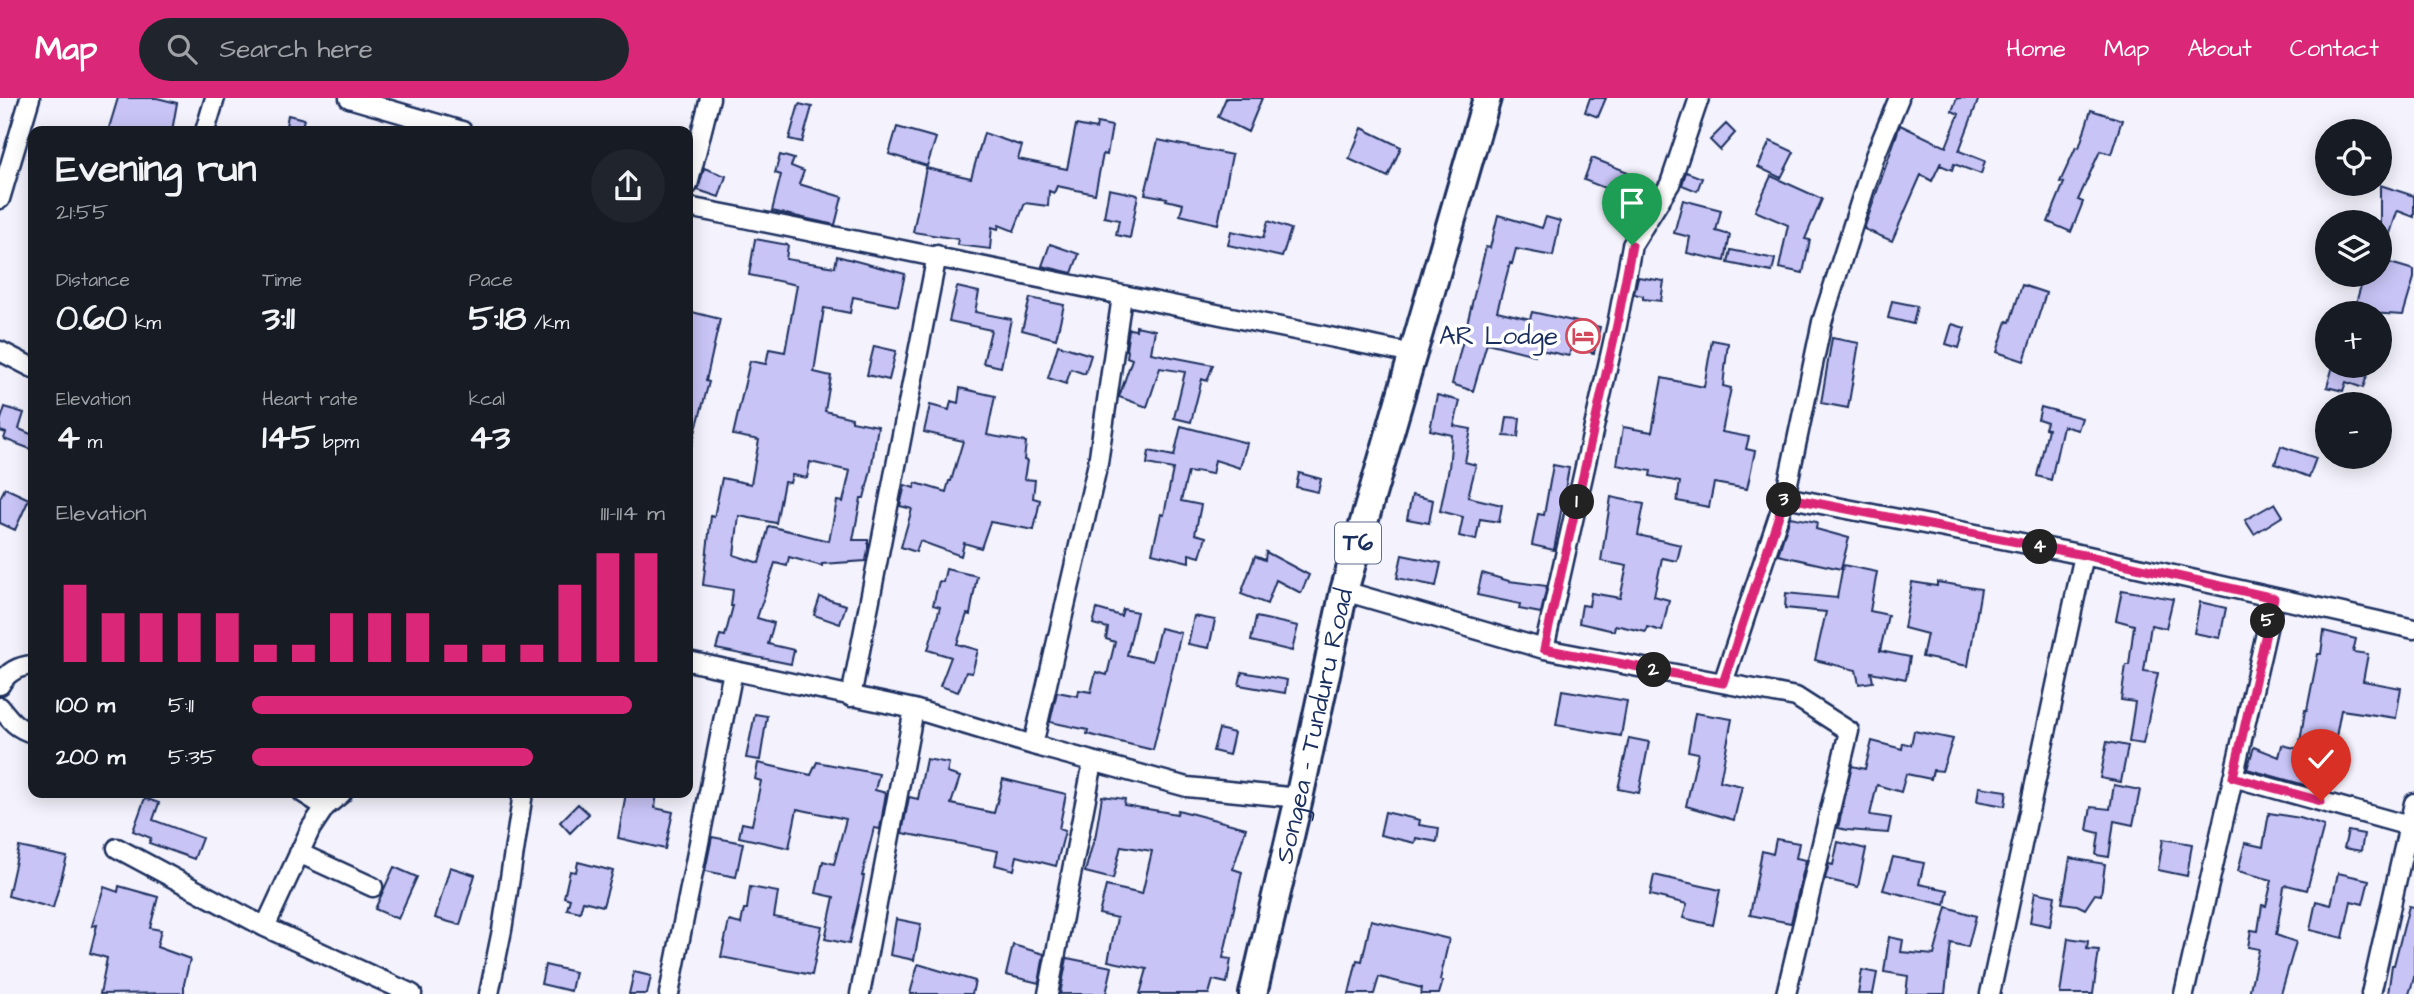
<!DOCTYPE html>
<meta charset="utf-8">
<style>
:root{--surface:#171b24;--page:#20242c;--text:#f1f3f6;--muted:#9ea1a6;--accent:#db2777}
body{margin:0;font-family:"Architects Daughter",sans-serif;background:var(--page);color:var(--text);height:100vh;display:flex;flex-direction:column;font-size:26px;white-space:nowrap}
*{box-sizing:border-box;margin:0}
p{font-size:23px;color:var(--muted)}
.icon{flex:none;width:38px;height:38px;fill:none;stroke:currentColor;stroke-width:2;stroke-linecap:round;stroke-linejoin:round}
.map{position:relative;flex:1;overflow:hidden}
.drawer{position:absolute;left:28px;top:28px;width:665px;height:672px;display:flex;flex-direction:column;background:var(--surface);border-radius:14px;box-shadow:0 4px 18px #0003}
.drawer>*{flex:none}
.tools{position:absolute;left:2315px;top:21px;display:grid;gap:14px}
.tools a{display:grid;place-items:center;width:77px;height:77px;border-radius:50%;background:var(--surface);box-shadow:0 4px 18px #0003;font-size:35px}
.pin{position:absolute;display:grid;place-items:center;width:60px;height:60px;color:#fff;margin:-72px -30px;border-radius:50% 50% 50% 0;rotate:-45deg;box-shadow:0 0 7px #0007}
.pin .icon{rotate:45deg}
.km{position:absolute;width:35px;height:35px;margin:-18px;border-radius:50%;background:#222;color:#fff;font-size:19px;line-height:35px;text-align:center}
.round{display:grid;place-items:center;flex:none;width:74px;height:74px;border-radius:37px;background:var(--page)}
.headline{display:flex;align-items:center;justify-content:space-between;height:119px;padding:0 28px}
h1{font-size:38px;font-weight:700;line-height:52px}
.figures{display:grid;grid-template-columns:repeat(3,1fr);gap:10px;height:119px;padding:7px 28px}
.figures div{display:grid;align-content:center}
.figures b{font-size:35px;font-weight:700}
.figures small{font-size:19px;font-weight:400}
.figures p{font-size:19px}
.chart{height:196px;padding:14px 28px}
.chart p{display:flex;justify-content:space-between}
.chart svg{width:100%;height:126px;margin-top:7px;stroke:var(--accent);stroke-width:6}
ul{padding:0 28px;list-style:none;font-size:23px}
li{display:grid;grid-template-columns:112px 84px 1fr;align-items:center;height:52px}
li i{height:18px;border-radius:9px;background:var(--accent)}
header{display:flex;align-items:center;gap:42px;box-sizing:border-box;height:98px;padding:0 35px;background:var(--accent);color:#fff}
header strong{font-size:33px}
nav{display:flex;gap:38px;margin-inline-start:auto;font-size:24px}
.search{width:490px;height:63px;background:var(--page);display:flex;align-items:center;gap:18px;box-sizing:border-box;padding:0 24px;border-radius:38px;color:var(--muted);font-size:26px}
.map>svg:first-child{display:block}
.building{fill:#c8c4f6;stroke:#1b2f5e;stroke-width:2;fill-rule:evenodd}
.lines{fill:none;stroke-linecap:round;stroke-linejoin:round}
.minor-casing{stroke:#1b2f5e;stroke-width:23}
.highway-casing{stroke:#1b2f5e;stroke-width:32}
.minor{stroke:#fff;stroke-width:18}
.highway{stroke:#fff;stroke-width:26}
.route-casing{stroke:#fff;stroke-width:14}
.route{stroke:#db2777;stroke-width:9}
.labels{text-anchor:middle;dominant-baseline:central;stroke-width:7;stroke-linejoin:round;paint-order:stroke}
.shield{fill:#fff;stroke:#5f6d8e;stroke-width:2}
.shield-label{font-size:24px;font-weight:bold;fill:#1b2f5e}
.poi-label{font-size:26px;fill:#1b2f5e;stroke:#fff;text-anchor:end}
.street-label{font-size:26px;fill:#1b2f5e;stroke:#fff}
</style>
<header>
<strong>Map</strong>
<div class="search"><svg class="icon" aria-label="search" viewBox="0 0 24 24"><circle cx="10" cy="10" r="6"/><path d="M15 15l6 6"/></svg>Search here</div>
<nav><a>Home</a><a>Map</a><a>About</a><a>Contact</a></nav>
</header>
<div class="map">
<svg width="2414" height="896" viewBox="0 0 2414 896">
<rect width="100%" height="100%" fill="#f4f3fd"/>
<filter id="ink" filterUnits="userSpaceOnUse"><feTurbulence type="fractalNoise" baseFrequency=".0143" numOctaves="2"/><feDisplacementMap in="SourceGraphic" scale="14" xChannelSelector="R" yChannelSelector="G"/><feConvolveMatrix kernelMatrix="1 2 1 2 8 2 1 2 1" color-interpolation-filters="sRGB"/></filter>
<g filter="url(#ink)">
<path class="building" d="M118 0H157L177 5 172 33H108Z
M1226 0H1262L1248 34 1218 19Z
M1590 0H1606L1598 19 1585 14Z
M1957 0H1979L1959 53 1985 63 1981 76 1954 66 1952 72 1940 67 1941 64 1932 83 1921 77 1892 143 1864 131 1900 27 1946 49 1959 16 1952 13Z
M799 6 812 9 802 44 789 41Z
M2091 12 2122 22 2111 56 2100 53 2078 102 2083 104 2071 134 2048 124 2064 85 2060 84 2076 49 2079 50Z
M288 17 304 21 301 33H285Z
M1097 25 1112 28 1107 57 1103 56 1095 96 1057 88 1054 95 1049 93 1048 108 1025 105 1014 133 999 127 998 131 992 129 990 151 957 147 958 141 913 134 926 70 971 80 984 35 1022 48 1018 61 1067 71 1076 27 1096 31Z
M1726 26 1735 35 1720 52 1710 42Z
M897 29 936 40 927 68 889 56Z
M1362 30 1401 49 1388 79 1349 61Z
M1158 42 1232 57 1218 126 1180 117 1183 106 1166 102 1167 100 1145 96Z
M1770 43 1794 54 1781 80 1758 69Z
M780 57 794 61 791 68 804 73 799 86 842 99 835 127 772 113 781 77 775 75Z
M1592 60 1628 74 1620 96 1584 82Z
M704 70 726 78 719 99 698 92Z
M1686 74 1702 80 1697 93 1682 87Z
M1771 78 1822 101 1805 141 1810 142 1803 175 1779 170 1788 127 1755 113Z
M2380 87 2414 98V119L2398 113 2397 114 2383 157 2380 156Z
M1109 91 1138 97 1130 140 1116 137 1119 122 1104 119Z
M1683 102 1721 112 1716 133 1730 137 1725 163 1687 155 1690 139 1674 135Z
M1498 117 1542 130 1546 119 1560 123 1553 158 1516 151 1512 166 1510 165 1497 213 1530 221 1532 214 1600 229 1594 255 1571 250 1569 258 1536 251 1535 257 1487 245 1473 293 1452 286 1486 149 1490 150Z
M1268 123 1291 131 1282 159 1228 147 1231 133 1263 140Z
M755 141 788 147 786 161 835 169 837 158 905 176 898 208 853 199 850 215 824 210 814 274 831 278 825 313 852 320V323L878 328 871 372 864 400H861L853 442H868V451L866 463 822 466V468L789 459 787 468 775 465 757 520 774 525 768 546 794 552 791 566 716 551 720 537 725 538 733 508H731L733 492 703 487 711 418 714 419 722 380 751 386 759 342 733 337 750 263 766 266 769 251 785 254 797 187 749 177ZM810 364 850 373 843 404 837 403 829 443 769 428 759 465 734 457 739 418 776 425 784 384 790 385 792 377 807 380Z
M1050 146 1079 156 1072 175 1042 168Z
M1731 152 1775 161 1772 174 1728 165Z
M2380 162 2414 172V180L2403 217 2368 215 2370 209 2356 205 2364 177H2380Z
M1638 179 1664 183 1661 203 1643 201V198L1634 196Z
M2022 187 2046 195 2024 263 1997 254 2007 223 2010 224Z
M957 189 979 194 975 214 1011 221 1001 269 983 265 991 232 949 223Z
M1030 200 1064 207 1056 241 1022 232Z
M1892 203 1917 208 1913 226 1888 220Z
M688 213 720 221 706 283 709 284 692 346 688 345Z
M1952 226 1965 230 1959 250 1946 246Z
M1136 228 1155 232 1151 255 1213 267 1207 283 1202 281 1191 324 1174 320 1185 274 1160 270 1147 309 1119 299 1132 261 1127 259 1128 253 1126 252 1129 231 1136 232Z
M1832 240 1859 245 1848 310 1821 305Z
M1712 242 1728 245 1723 288 1731 290 1722 334 1749 339 1746 351 1755 353 1747 391 1714 385 1709 409 1677 403 1680 384 1650 378 1651 373 1617 367 1623 329 1652 334 1662 280 1704 289Z
M1058 247 1091 257 1085 276 1071 271 1066 286 1048 280Z
M874 248 896 253 889 282 867 277Z
M2333 268H2370L2363 290 2346 284 2343 293 2327 289Z
M960 290 995 298 987 337 1026 344 1024 362 1027 363 1024 381 1035 382 1033 400 1040 402 1034 432 990 424 981 450 964 445 961 458 920 443 916 454 901 449 912 411 900 408 905 387 914 390 916 385 946 394 949 383H951L963 343 924 334 930 307 949 312 951 303 958 305Z
M1437 297 1460 303 1454 328 1471 331 1465 364 1476 367 1468 399 1502 407 1499 424 1480 421 1476 442 1459 438 1463 419 1440 413 1449 370 1452 337 1430 332Z
M5 309 24 315 19 331 33 337V352L4 341 6 335 0 333V324Z
M2041 309 2082 320 2078 332 2063 328 2051 382 2037 378 2048 331 2045 330 2047 324 2038 321Z
M1507 319 1520 320 1518 339 1504 338Z
M1181 328 1247 345 1240 370 1215 362 1212 376 1196 373 1195 375 1188 374 1181 403 1201 407 1195 436 1206 439 1200 459 1189 456V464L1152 455 1161 416 1164 417 1173 371 1147 366 1149 353 1174 358Z
M2281 348 2316 360 2309 379 2275 366Z
M1553 367 1569 370 1554 452 1532 447 1538 416 1544 417Z
M1299 375 1321 381 1318 394 1296 389Z
M5 390 29 401 15 432 0 425V400Z
M1412 397 1433 402 1429 425 1407 421Z
M1611 399 1644 406 1638 437 1681 447 1677 463 1662 460 1654 498 1669 502 1662 533 1647 529 1646 534 1615 527 1614 533 1579 525 1582 507 1589 508 1591 495 1620 500 1627 468 1601 463Z
M2275 405 2283 418 2254 436 2245 422Z
M1790 419 1817 424 1816 431 1849 440 1841 471 1778 457Z
M1266 454 1309 477 1301 495 1276 482 1267 506 1241 496 1255 458 1265 462Z
M1402 457 1441 465 1436 488 1397 480Z
M1843 467 1877 474 1870 513 1888 517 1880 553 1910 559 1906 581 1871 574 1873 584 1859 586 1856 572 1815 562 1826 514 1785 510 1786 495 1837 500Z
M946 471 977 478 970 517 967 516 957 546 978 552 972 575 966 574 958 594 940 588 951 559 928 552 940 509 933 507 939 483 943 484Z
M1482 475 1509 483 1547 488 1541 515 1519 511 1520 506 1477 497Z
M1912 484 1937 488V484L1981 491 1968 568 1922 559 1927 536 1904 530Z
M2122 492 2173 501 2166 530 2151 527 2144 573 2158 575 2143 646 2129 644 2135 604 2121 602 2126 567H2129L2134 527 2116 522Z
M820 499 846 507 840 526 814 517Z
M2200 504 2226 510 2220 540 2194 535Z
M1097 511 1121 518 1123 511 1137 514 1127 557 1152 563 1160 530 1181 535 1153 652 1087 636 1088 632 1050 624 1057 594 1078 598 1079 592 1091 594 1096 574 1107 577 1115 544 1106 541 1108 530 1093 526Z
M1194 518 1215 522 1209 550 1188 546Z
M1256 519 1298 528 1292 553 1251 543Z
M2324 533 2356 541 2353 554 2368 556 2363 583 2401 590 2396 620 2341 612 2333 655 2314 651 2305 687 2247 671 2254 649 2279 659 2282 647 2299 651 2305 612H2307L2318 556H2321Z
M1242 574 1287 582 1285 595 1239 587Z
M1562 592 1627 603 1621 638 1556 627Z
M1695 615 1732 621 1720 683 1742 688 1734 722 1686 708 1698 655 1688 653Z
M755 616 767 618 760 662 746 660Z
M1219 631 1234 635 1229 657 1213 653Z
M1914 633 1953 641 1942 673 1933 672 1931 681 1906 676 1901 694 1877 687 1870 717 1891 720 1888 735 1847 732 1838 730 1852 668 1865 671 1872 643 1902 651 1903 645 1911 647Z
M1629 640 1649 644 1639 695 1618 691Z
M2107 644 2128 648 2121 684 2100 680Z
M926 661 949 665 947 675 960 679 951 706 994 715 1003 681 1066 696 1059 731 1065 733 1056 768 1017 758 1014 772 995 767 998 753 902 735 909 699 918 701Z
M817 664 879 676 875 692 886 695 880 731 874 730 862 778H864L862 788 849 846 825 841 834 799 816 795 823 763 834 766 846 721 797 711 789 750 739 739 742 725 752 727 761 683 755 681 758 665 811 677Z
M2114 687 2140 692 2133 727 2114 723 2109 759 2096 757 2099 735 2087 732 2091 709 2110 711Z
M1979 689 2007 693 2005 708 1977 703Z
M626 695H657L655 710 673 714 665 751 618 740Z
M1102 698 1125 701 1124 707 1177 716 1178 712 1246 730 1233 771 1242 774 1223 860 1231 861 1227 885 1213 882 1209 896H1140L1147 871 1108 863 1117 820 1099 816 1106 788 1142 796 1152 753 1121 748 1113 781 1085 774 1094 741H1095Z
M145 700 159 705 153 722 202 740 194 761 149 745 151 740 133 733Z
M578 706 589 716 570 735 560 724Z
M1385 714 1420 722 1419 727 1439 730 1437 744 1416 740 1415 745 1380 737Z
M2269 715 2300 720 2324 728 2307 792 2287 787 2284 789 2276 837 2296 844 2281 896H2249L2259 851 2248 849 2251 832 2258 833 2262 807 2266 808 2272 782 2238 773 2245 745 2263 749Z
M2348 733 2364 736 2361 753 2344 750Z
M712 739 743 745 736 779 705 773Z
M1776 741 1799 745 1796 760 1806 762 1791 825 1750 817 1762 753 1773 756Z
M2163 741 2192 746 2187 778 2158 772Z
M1838 744 1866 751 1858 789 1825 781 1829 766 1833 767Z
M19 749 67 759 53 810 8 798Z
M1893 759 1924 765 1919 786 1948 792 1945 807 1883 792Z
M2070 760 2105 766 2101 797 2095 796 2085 811 2077 807 2062 805Z
M578 764 613 773 603 808 583 803 580 814 567 811 570 801 564 799 570 773 576 774Z
M394 769 417 779 398 821 375 811Z
M450 769 475 777 460 827 435 820Z
M2338 775 2369 782 2363 806 2351 803 2343 840 2310 832 2316 803 2331 807Z
M1654 777 1720 792 1713 827 1683 820 1687 806 1650 797Z
M119 788 158 799 150 830 161 832 157 849 190 861 184 886V895L100 896 107 860 90 855 97 827 92 828 104 789 118 794Z
M750 789 778 794 774 819 822 828 812 877 721 859 729 823 741 826 744 811H747Z
M2035 794 2055 798 2050 828 2030 824Z
M2409 808 2414 809V880L2409 896H2388L2392 867H2394Z
M1947 809 1976 818 1968 849 1951 845 1945 896H1906L1908 878 1884 874 1889 839 1903 842 1901 854 1934 857Z
M896 821 921 826 914 862 890 857Z
M1371 822 1449 841 1440 882 1443 883 1439 896H1421L1422 890 1379 879 1374 896H1349L1357 862 1362 863Z
M2068 840 2088 843 2087 851 2099 852 2093 896H2060Z
M1013 847 1044 856 1039 885 1006 877Z
M1067 860 1112 869 1106 896H1060Z
M918 866 975 883 972 896H910Z
M545 867 575 874 571 893 541 886Z
M1862 872 1877 875 1873 896H1858Z
M634 874 651 878 647 896H629Z"/>
<g class="lines">
<g class="minor-casing">
<path id="minor" d="M349 0 462 33
M205 33 215 0
M688 87 710 0
M0 101 30 0
M688 109C930 156 1171 208 1413 256
M0 253 33 270
M1785 399 2084 457 2414 531
M1344 493 1544 551 1796 599 1849 633 1786 896
M1544 551 1617 227 1632 147 1670 86 1699 0
M688 563 914 611 1033 647 1187 689 1299 700
M1723 585 1785 399 1822 224 1875 58 1899 0
M0 587C7 574 19 568 33 567
M851 599 937 157
M0 609C10 622 17 631 33 635
M1033 647 1098 365 1122 198
M2233 679 2409 728
M303 695 325 709
M117 750 265 829 412 896
M299 755 373 789
M265 829 311 730 325 709 342 695
M489 896 502 832 523 695
M669 896 733 573
M860 896 914 611
M1048 896 1093 664
M1990 896 2084 457
M2184 896 2274 500
M2371 896 2414 705"/>
</g>
<g class="highway-casing">
<g id="highway">
<path id="s1" d="M1253 896 1299 700 1344 493 1487 0"/>
</g>
</g>
<use href="#minor" class="minor"/>
<use href="#highway" class="highway"/>
</g>
</g>
<g class="lines" filter="url(#ink)">
<g class="route-casing">
<path id="route" d="M1632 147 1617 227 1544 551 1723 585 1785 399 2084 457 2274 500 2233 679 2321 703"/>
</g>
<use href="#route" class="route"/>
</g>
<defs>
<g id="hotel-ring" transform="scale(1.75)"><circle r="9.5" fill="#fff" stroke="#d1495b" stroke-width="1.5"/><path d="M-6-4.5h1.5V1H6V5H4.5V3h-9V5H-6ZM-4 0a1.8 1.8 0 1 1 3.6 0ZM.5 0V-2.5h3Q6-2.5 6 0Z" fill="#d1495b"/></g>
</defs>
<g fill-rule="evenodd">
<use href="#hotel-ring" x="1583" y="238"/>
</g>
<g class="labels">
<rect class="shield" x="1335" y="424.5" width="46" height="41" rx="5"/>
<g class="shield-label">
<text x="1358" y="445">T6</text>
</g>
<g class="poi-label">
<text x="1558" y="238">AR Lodge</text>
</g>
<g class="street-label">
<text stroke="none"><textPath href="#s1" startOffset="275">Songea - Tunduru Road</textPath></text>
</g>
</g>
</svg>
<div class="tools">
<a><svg class="icon" aria-label="locate" viewBox="0 0 24 24"><circle cx="12" cy="12" r="6"/><path d="M12 2v4M12 18v4M2 12h4M18 12h4"/></svg></a>
<a><svg class="icon" aria-label="layers" viewBox="0 0 24 24"><path d="M12 4l9 5-9 5-9-5zM3 14l9 5 9-5"/></svg></a>
<a>+</a>
<a>−</a>
</div>
<div class="pin" style="left:1632px;top:147px;background:#1e9e55"><svg class="icon" aria-label="arrive" viewBox="0 0 24 24"><path d="M6 21V4h12l-3 4 3 4H6"/></svg></div>
<div class="pin" style="left:2321px;top:703px;background:#d93025"><svg class="icon" aria-label="check" viewBox="0 0 24 24"><path d="M5 12l5 5 9-10"/></svg></div>
<b class="km" style="left:1577px;top:404px">1</b>
<b class="km" style="left:1654px;top:572px">2</b>
<b class="km" style="left:1784px;top:402px">3</b>
<b class="km" style="left:2040px;top:449px">4</b>
<b class="km" style="left:2268px;top:523px">5</b>
<section class="drawer">
<div class="headline"><div><h1>Evening run</h1><p>21:55</p></div><a class="round"><svg class="icon" aria-label="share" viewBox="0 0 24 24"><path d="M12 15V3M7 8l5-5 5 5M5 13v7h14v-7"/></svg></a></div>
<div class="figures">
<div><p>Distance</p><b>0.60<small> km</small></b></div>
<div><p>Time</p><b>3:11</b></div>
<div><p>Pace</p><b>5:18<small> /km</small></b></div>
</div>
<div class="figures">
<div><p>Elevation</p><b>4<small> m</small></b></div>
<div><p>Heart rate</p><b>145<small> bpm</small></b></div>
<div><p>kcal</p><b>43</b></div>
</div>
<div class="chart"><p><span>Elevation</span>111–114 m</p>
<svg viewBox="0 0 160 44" preserveAspectRatio="none"><path d="M5 44V17M15 44V27M25 44V27M35 44V27M45 44V27M55 44V38M65 44V38M75 44V27M85 44V27M95 44V27M105 44V38M115 44V38M125 44V38M135 44V17M145 44V6M155 44V6"/></svg>
</div>
<ul>
<li><b>100 m</b>5:11<i style="width:92%"></i></li>
<li><b>200 m</b>5:35<i style="width:68%"></i></li>
</ul>
</section>
</div>
